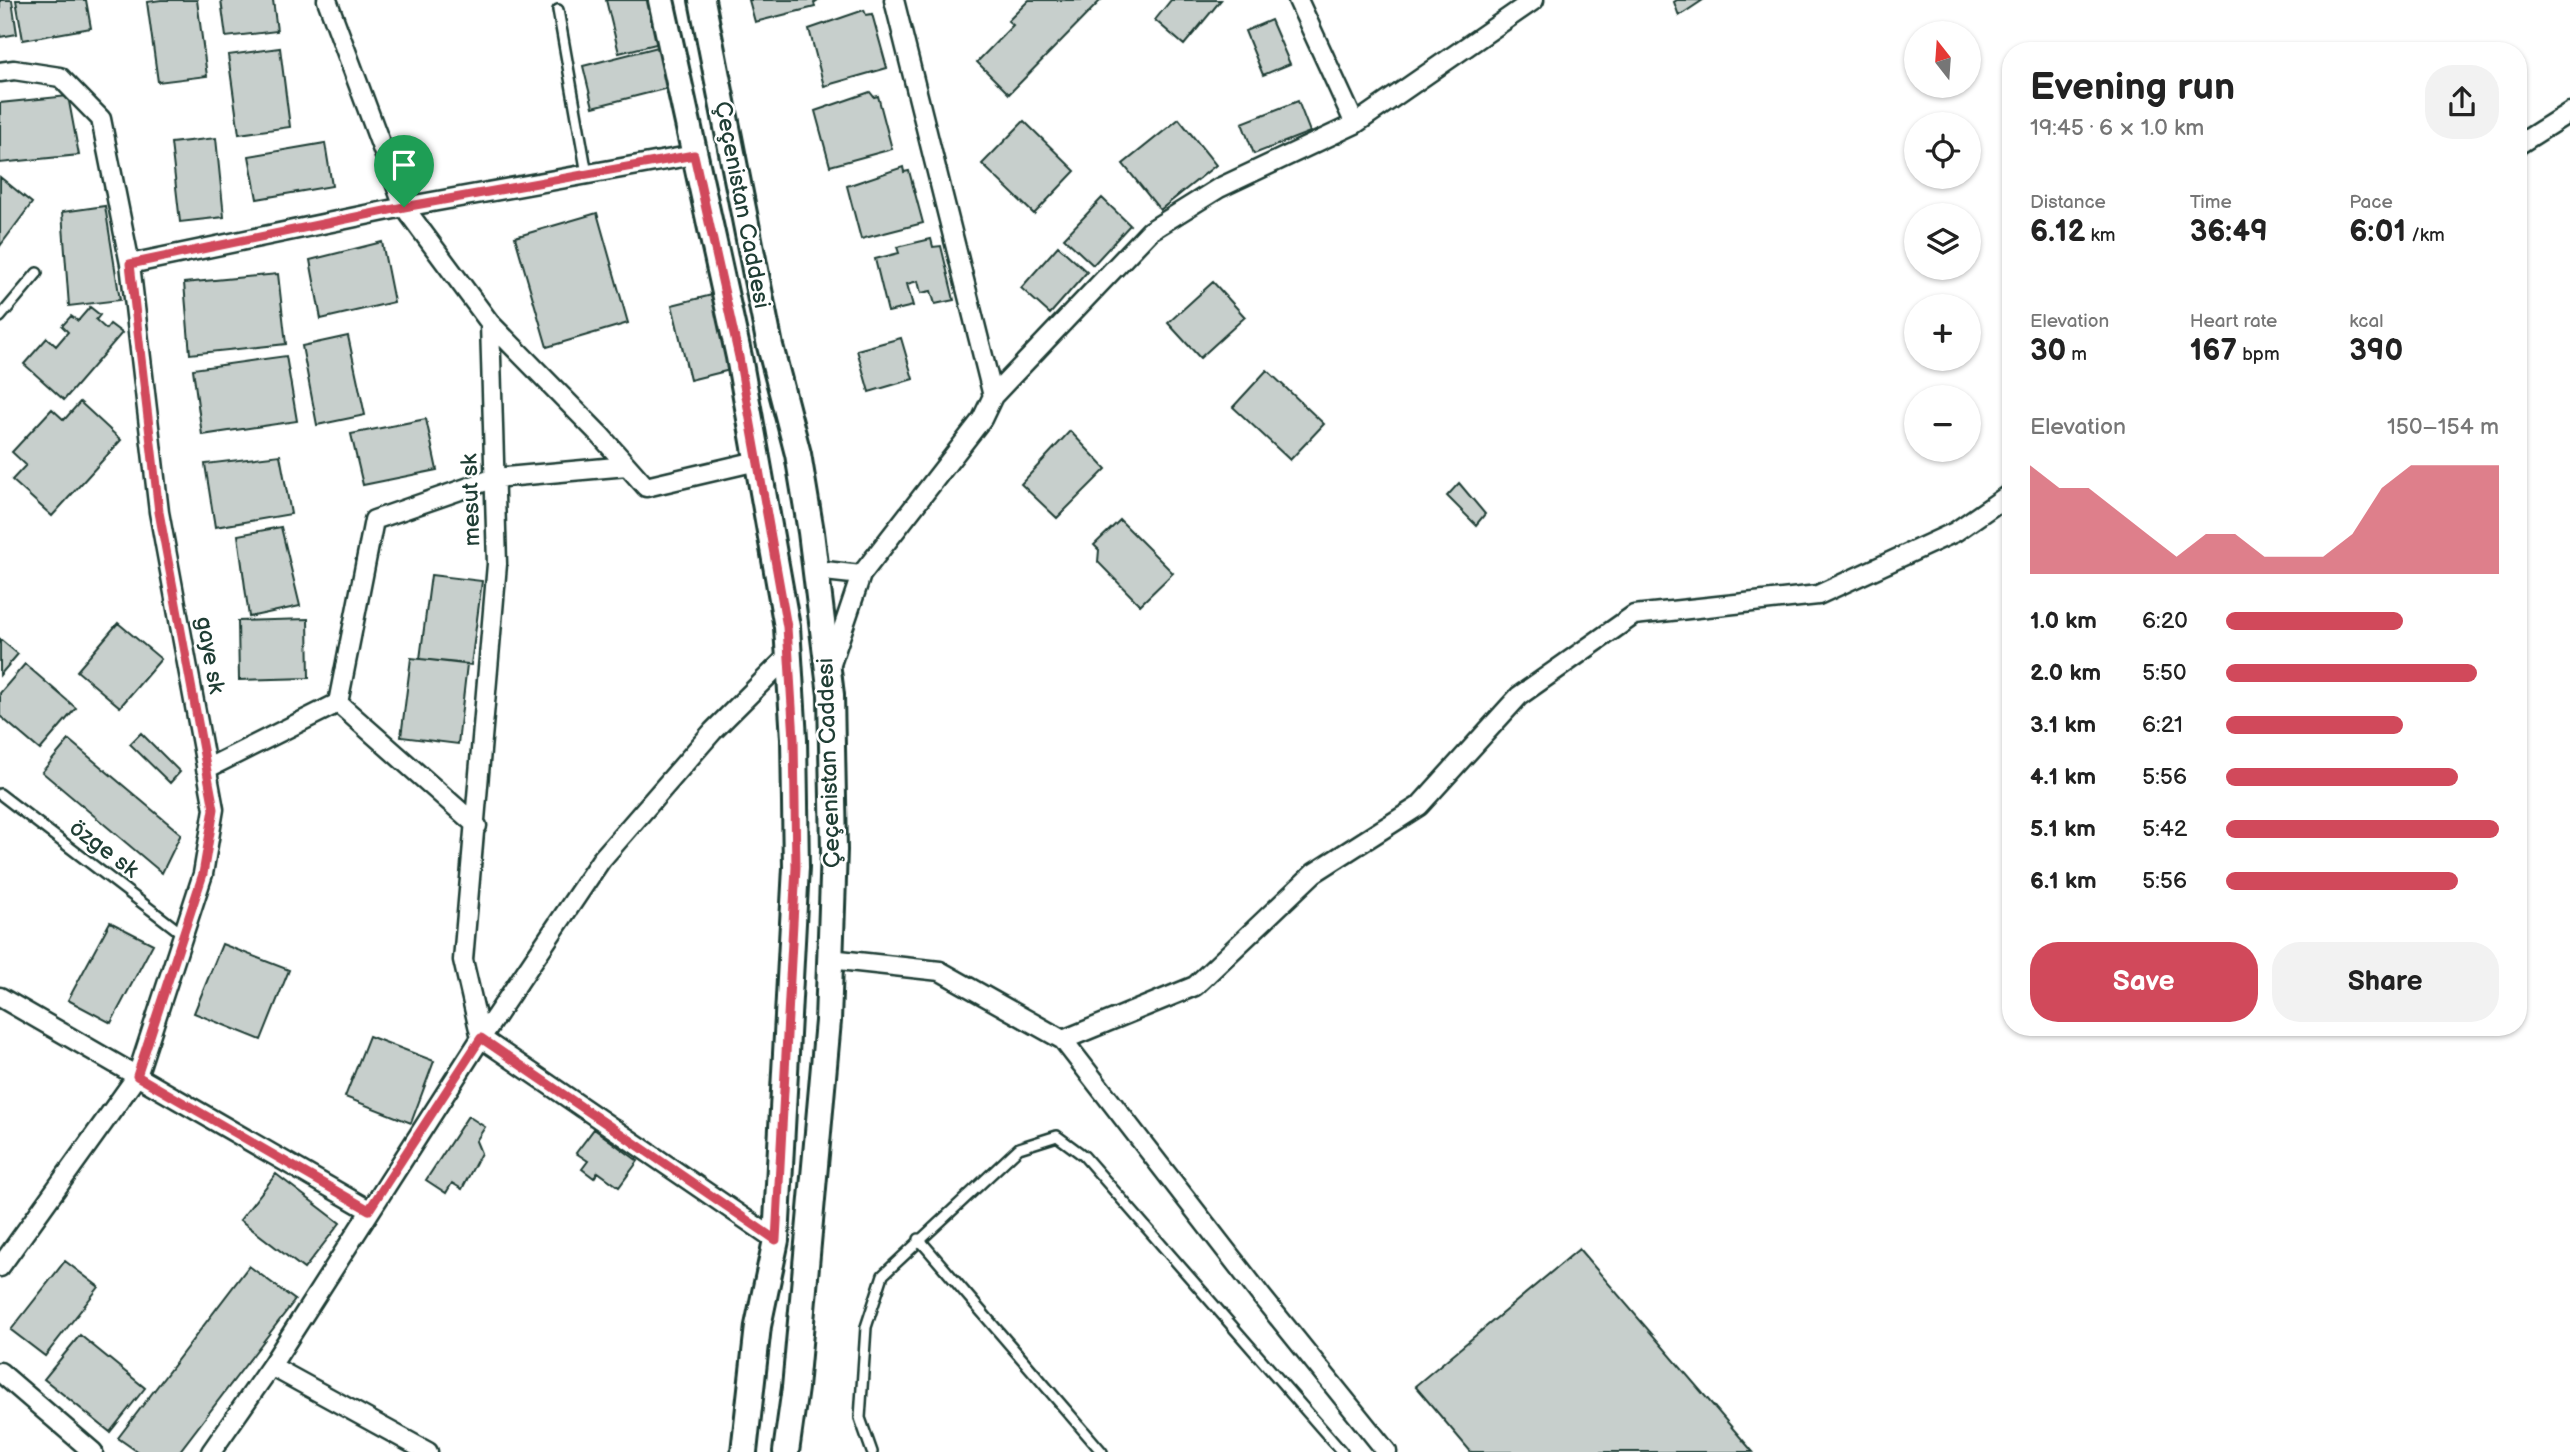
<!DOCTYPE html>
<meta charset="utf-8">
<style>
:root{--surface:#fff;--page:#f2f2f2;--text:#222;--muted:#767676;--accent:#d1495b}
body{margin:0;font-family:"Balsamiq Sans",sans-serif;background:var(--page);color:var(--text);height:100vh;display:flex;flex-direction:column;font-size:26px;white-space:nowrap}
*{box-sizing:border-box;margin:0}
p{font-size:23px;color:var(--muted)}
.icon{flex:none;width:38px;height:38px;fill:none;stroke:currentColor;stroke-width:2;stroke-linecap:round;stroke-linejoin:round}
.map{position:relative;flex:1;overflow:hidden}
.sheet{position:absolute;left:2002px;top:42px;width:525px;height:994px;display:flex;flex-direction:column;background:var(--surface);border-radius:28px;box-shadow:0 2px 5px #0004}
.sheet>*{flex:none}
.needle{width:46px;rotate:343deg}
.controls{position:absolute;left:1904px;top:21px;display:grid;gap:14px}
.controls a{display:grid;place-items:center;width:77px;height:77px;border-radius:50%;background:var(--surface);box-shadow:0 2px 5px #0004;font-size:35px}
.pin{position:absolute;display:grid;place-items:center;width:60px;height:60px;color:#fff;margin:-72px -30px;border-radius:50% 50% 50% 0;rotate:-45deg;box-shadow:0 0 7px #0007}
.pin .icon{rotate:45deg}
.round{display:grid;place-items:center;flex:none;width:74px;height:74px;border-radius:28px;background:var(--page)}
.head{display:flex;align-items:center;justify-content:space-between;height:119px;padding:0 28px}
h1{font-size:38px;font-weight:600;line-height:52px}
.figures{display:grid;grid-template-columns:repeat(3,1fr);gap:10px;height:119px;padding:7px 28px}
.figures div{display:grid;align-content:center}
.figures b{font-size:30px;font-weight:600}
.figures small{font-size:19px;font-weight:400}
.figures p{font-size:19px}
.chart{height:196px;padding:14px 28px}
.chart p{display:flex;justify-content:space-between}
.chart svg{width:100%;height:126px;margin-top:7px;fill:var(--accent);opacity:.7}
.action{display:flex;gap:14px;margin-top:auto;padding:14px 28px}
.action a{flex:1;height:80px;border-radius:28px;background:var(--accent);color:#fff;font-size:28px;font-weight:600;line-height:80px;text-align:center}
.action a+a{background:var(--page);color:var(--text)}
ul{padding:0 28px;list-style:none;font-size:23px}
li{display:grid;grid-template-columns:112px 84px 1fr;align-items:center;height:52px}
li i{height:18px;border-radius:9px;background:var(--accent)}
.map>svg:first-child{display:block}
.building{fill:#c7cfcc;stroke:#1f3d34;stroke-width:2}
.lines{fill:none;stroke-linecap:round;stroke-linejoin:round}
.service-casing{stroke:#1f3d34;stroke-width:14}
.minor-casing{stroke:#1f3d34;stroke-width:23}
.secondary-casing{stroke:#1f3d34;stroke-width:30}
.service{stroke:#fff;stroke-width:9}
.minor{stroke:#fff;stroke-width:18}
.secondary{stroke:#fff;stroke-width:24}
.route-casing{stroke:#fff;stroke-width:14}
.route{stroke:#d1495b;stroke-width:9}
.labels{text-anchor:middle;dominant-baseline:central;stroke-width:5;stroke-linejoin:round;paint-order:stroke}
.street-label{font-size:23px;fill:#1f3d34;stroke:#fff}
</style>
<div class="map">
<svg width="2570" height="1452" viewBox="0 0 2570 1452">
<rect width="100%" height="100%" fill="#fff"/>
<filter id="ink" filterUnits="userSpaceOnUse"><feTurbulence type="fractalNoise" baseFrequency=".0143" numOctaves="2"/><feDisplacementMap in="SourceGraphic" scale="14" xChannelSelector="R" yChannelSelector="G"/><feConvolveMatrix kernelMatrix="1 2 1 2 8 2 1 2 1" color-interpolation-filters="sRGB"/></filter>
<g filter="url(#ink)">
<path class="building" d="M0 0H12L17 34 0 37Z
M16 0H86L91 28 23 40Z
M161 0H197L207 76 158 82 147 2Z
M221 0H273L277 31 226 37Z
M606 0H649L660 43 619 53Z
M749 0H818L814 3 815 7 755 22Z
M1029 0H1101L1009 94 977 62 1013 25 1008 21Z
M1171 0H1221L1184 45 1155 20Z
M1677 0H1703L1679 16 1674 2Z
M864 10 866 15 872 14 887 68 824 86 809 29Z
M1271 20 1290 64 1263 75 1245 31Z
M658 47 668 88 593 107 583 66Z
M280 48 290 127 239 134 228 55Z
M870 92 874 97 878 96 892 149 830 166 815 111Z
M68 96 79 155 0 163V103Z
M1298 101 1310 132 1254 154 1242 123Z
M1179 119 1216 165 1160 210 1123 164Z
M1024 121 1075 171 1034 214 982 164Z
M216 138 224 217 180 222 171 143Z
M325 143 332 186 257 199 249 156Z
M903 167 904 172 909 171 923 223 861 239 847 186Z
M0 177 32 203 0 246Z
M1102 198 1130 225 1093 265 1064 238Z
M105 206 120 300 69 306 62 212Z
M597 213 628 323 547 347 515 237Z
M931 239 933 247 941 246 954 300 935 304 931 291 921 293 918 281 907 284 913 306 888 312 875 259 899 253 897 247Z
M382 242 394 302 321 319 310 260Z
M1058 246 1087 272 1050 314 1021 288Z
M278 274 286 344 190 354 184 283Z
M1213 282 1245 317 1200 358 1168 323Z
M712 295 730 370 690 380 672 305Z
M90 307 100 315 96 320 106 329 110 324 122 333 64 400 24 364 47 338 56 346 68 332 62 326 71 316 78 321Z
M348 336 365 415 317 425 302 346Z
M901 338 913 379 869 392 857 350Z
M286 356 297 421 202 435 193 369Z
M1267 370 1324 424 1290 460 1233 407Z
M80 402 121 440 52 516 12 480 26 465 12 452 52 409 64 420Z
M426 419 437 470 363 485 351 434Z
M1070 431 1106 469 1057 518 1021 484Z
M280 455 291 514 215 527 205 464Z
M1459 483 1485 514 1476 525 1447 496Z
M1120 520 1173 573 1140 605 1098 562 1099 550 1094 545Z
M281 527 300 606 249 617 238 535Z
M431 575 482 581 471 665 420 659Z
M308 619 309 678 239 680 238 621Z
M118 623 161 659 120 707 77 671Z
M0 639 18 654 0 675Z
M411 658 467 664 458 744 401 737Z
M25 664 76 708 40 750 0 716V693Z
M141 733 180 772 170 783 130 744Z
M69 740 181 834 162 873 42 772Z
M110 922 153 944 111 1023 68 1000Z
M222 944 289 970 261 1040 194 1013Z
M369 1036 434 1061 411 1123 345 1097Z
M468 1116 485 1127 476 1141 481 1153 462 1189 452 1183 446 1193 426 1180Z
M594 1129 638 1161 619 1187 598 1172 594 1178 582 1169 588 1161 576 1153Z
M276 1174 340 1223 304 1269 240 1220Z
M1579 1249 1753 1452H1471L1415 1386Z
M65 1261 99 1287 45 1356 11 1330Z
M249 1266 295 1300 179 1452H138L118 1438Z
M80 1335 145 1388 110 1432 44 1379Z"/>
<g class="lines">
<g class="service-casing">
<path id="service" d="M558 10 587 174
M0 317 37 273
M0 794 184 935
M919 1239 1102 1452
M872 1452 860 1418 866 1327 883 1275 1019 1148 1057 1136 1084 1156 1342 1452"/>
</g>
<g class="minor-casing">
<path id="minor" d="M327 0 404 207 490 323 497 564 463 960 481 1038
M894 0 993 396
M1298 0 1355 124
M0 72 14 70 60 77 101 119 130 264 159 512 214 809 203 874 137 1076 0 1267
M2518 145 2570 112
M130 264 404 207 694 155
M490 323 600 435 646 487 757 461
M816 570 861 575
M830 667 861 575 982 419 993 396 1150 231 1219 188 1355 124 1534 0
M338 703 477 826
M206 769 338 703 374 520 495 478 627 466
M830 959 940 971 1063 1040 1262 1297 1387 1452
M0 997 369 1210
M481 1038 776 1240
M1063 1040 1195 986 1314 873 1419 806 1519 696 1634 615 1818 595 1955 532 2011 493
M271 1366 428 1452
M0 1372 93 1452
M211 1452 271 1366 481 1038 601 860 713 731 789 655"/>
</g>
<g class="secondary-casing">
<path id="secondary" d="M661 0 739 357 787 627 794 739 796 867 776 1240 758 1326 744 1452
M702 0 770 346 798 454 811 532 831 695 834 850 828 1021 795 1388 786 1452"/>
</g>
<use href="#service" class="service"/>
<use href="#minor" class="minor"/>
<use href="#secondary" class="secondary"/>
</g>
</g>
<g class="lines" filter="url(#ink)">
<g class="route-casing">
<path id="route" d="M694 155 739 357 787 627 794 739 796 867 776 1240 481 1038 369 1210 137 1076 203 874 214 809 159 512 130 264 404 207Z"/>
</g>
<use href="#route" class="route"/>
</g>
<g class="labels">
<g class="street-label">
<text transform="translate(742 205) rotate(79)">Çeçenistan Caddesi</text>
<text transform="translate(471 500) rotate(-92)">mesut sk</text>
<text transform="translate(210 655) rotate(80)">gaye sk</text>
<text transform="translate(829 763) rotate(-92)">Çeçenistan Caddesi</text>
<text transform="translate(104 849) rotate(37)">özge sk</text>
</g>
</g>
</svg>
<div class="controls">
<a><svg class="needle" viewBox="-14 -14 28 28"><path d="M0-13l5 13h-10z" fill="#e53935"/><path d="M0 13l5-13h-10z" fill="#767676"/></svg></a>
<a><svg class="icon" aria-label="locate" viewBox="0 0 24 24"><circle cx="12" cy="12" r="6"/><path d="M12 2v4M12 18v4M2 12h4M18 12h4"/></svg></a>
<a><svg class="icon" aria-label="layers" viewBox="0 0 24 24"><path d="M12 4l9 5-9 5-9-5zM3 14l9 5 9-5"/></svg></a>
<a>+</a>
<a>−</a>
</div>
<div class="pin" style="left:404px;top:207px;background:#1e9e55"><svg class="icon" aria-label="arrive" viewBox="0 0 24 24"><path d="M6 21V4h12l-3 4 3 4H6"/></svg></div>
<section class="sheet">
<div class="head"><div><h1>Evening run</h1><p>19:45 · 6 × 1.0 km</p></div><a class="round"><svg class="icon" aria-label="share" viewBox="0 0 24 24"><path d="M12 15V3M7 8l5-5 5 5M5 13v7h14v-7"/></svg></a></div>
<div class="figures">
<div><p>Distance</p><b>6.12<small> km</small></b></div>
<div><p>Time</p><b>36:49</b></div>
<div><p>Pace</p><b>6:01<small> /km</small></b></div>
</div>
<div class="figures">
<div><p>Elevation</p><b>30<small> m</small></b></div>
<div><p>Heart rate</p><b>167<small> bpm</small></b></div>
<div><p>kcal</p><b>390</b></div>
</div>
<div class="chart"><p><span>Elevation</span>150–154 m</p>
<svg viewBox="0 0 160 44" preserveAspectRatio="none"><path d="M0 44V6L10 14L20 14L30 22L40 30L50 38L60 30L70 30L80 38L90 38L100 38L110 30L120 14L130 6L140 6L150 6L160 6V44z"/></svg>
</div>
<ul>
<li><b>1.0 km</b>6:20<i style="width:65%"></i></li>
<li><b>2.0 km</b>5:50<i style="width:92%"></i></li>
<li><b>3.1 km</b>6:21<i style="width:65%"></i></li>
<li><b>4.1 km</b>5:56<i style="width:85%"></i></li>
<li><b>5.1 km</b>5:42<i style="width:100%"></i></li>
<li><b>6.1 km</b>5:56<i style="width:85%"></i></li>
</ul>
<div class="action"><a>Save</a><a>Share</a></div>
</section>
</div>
